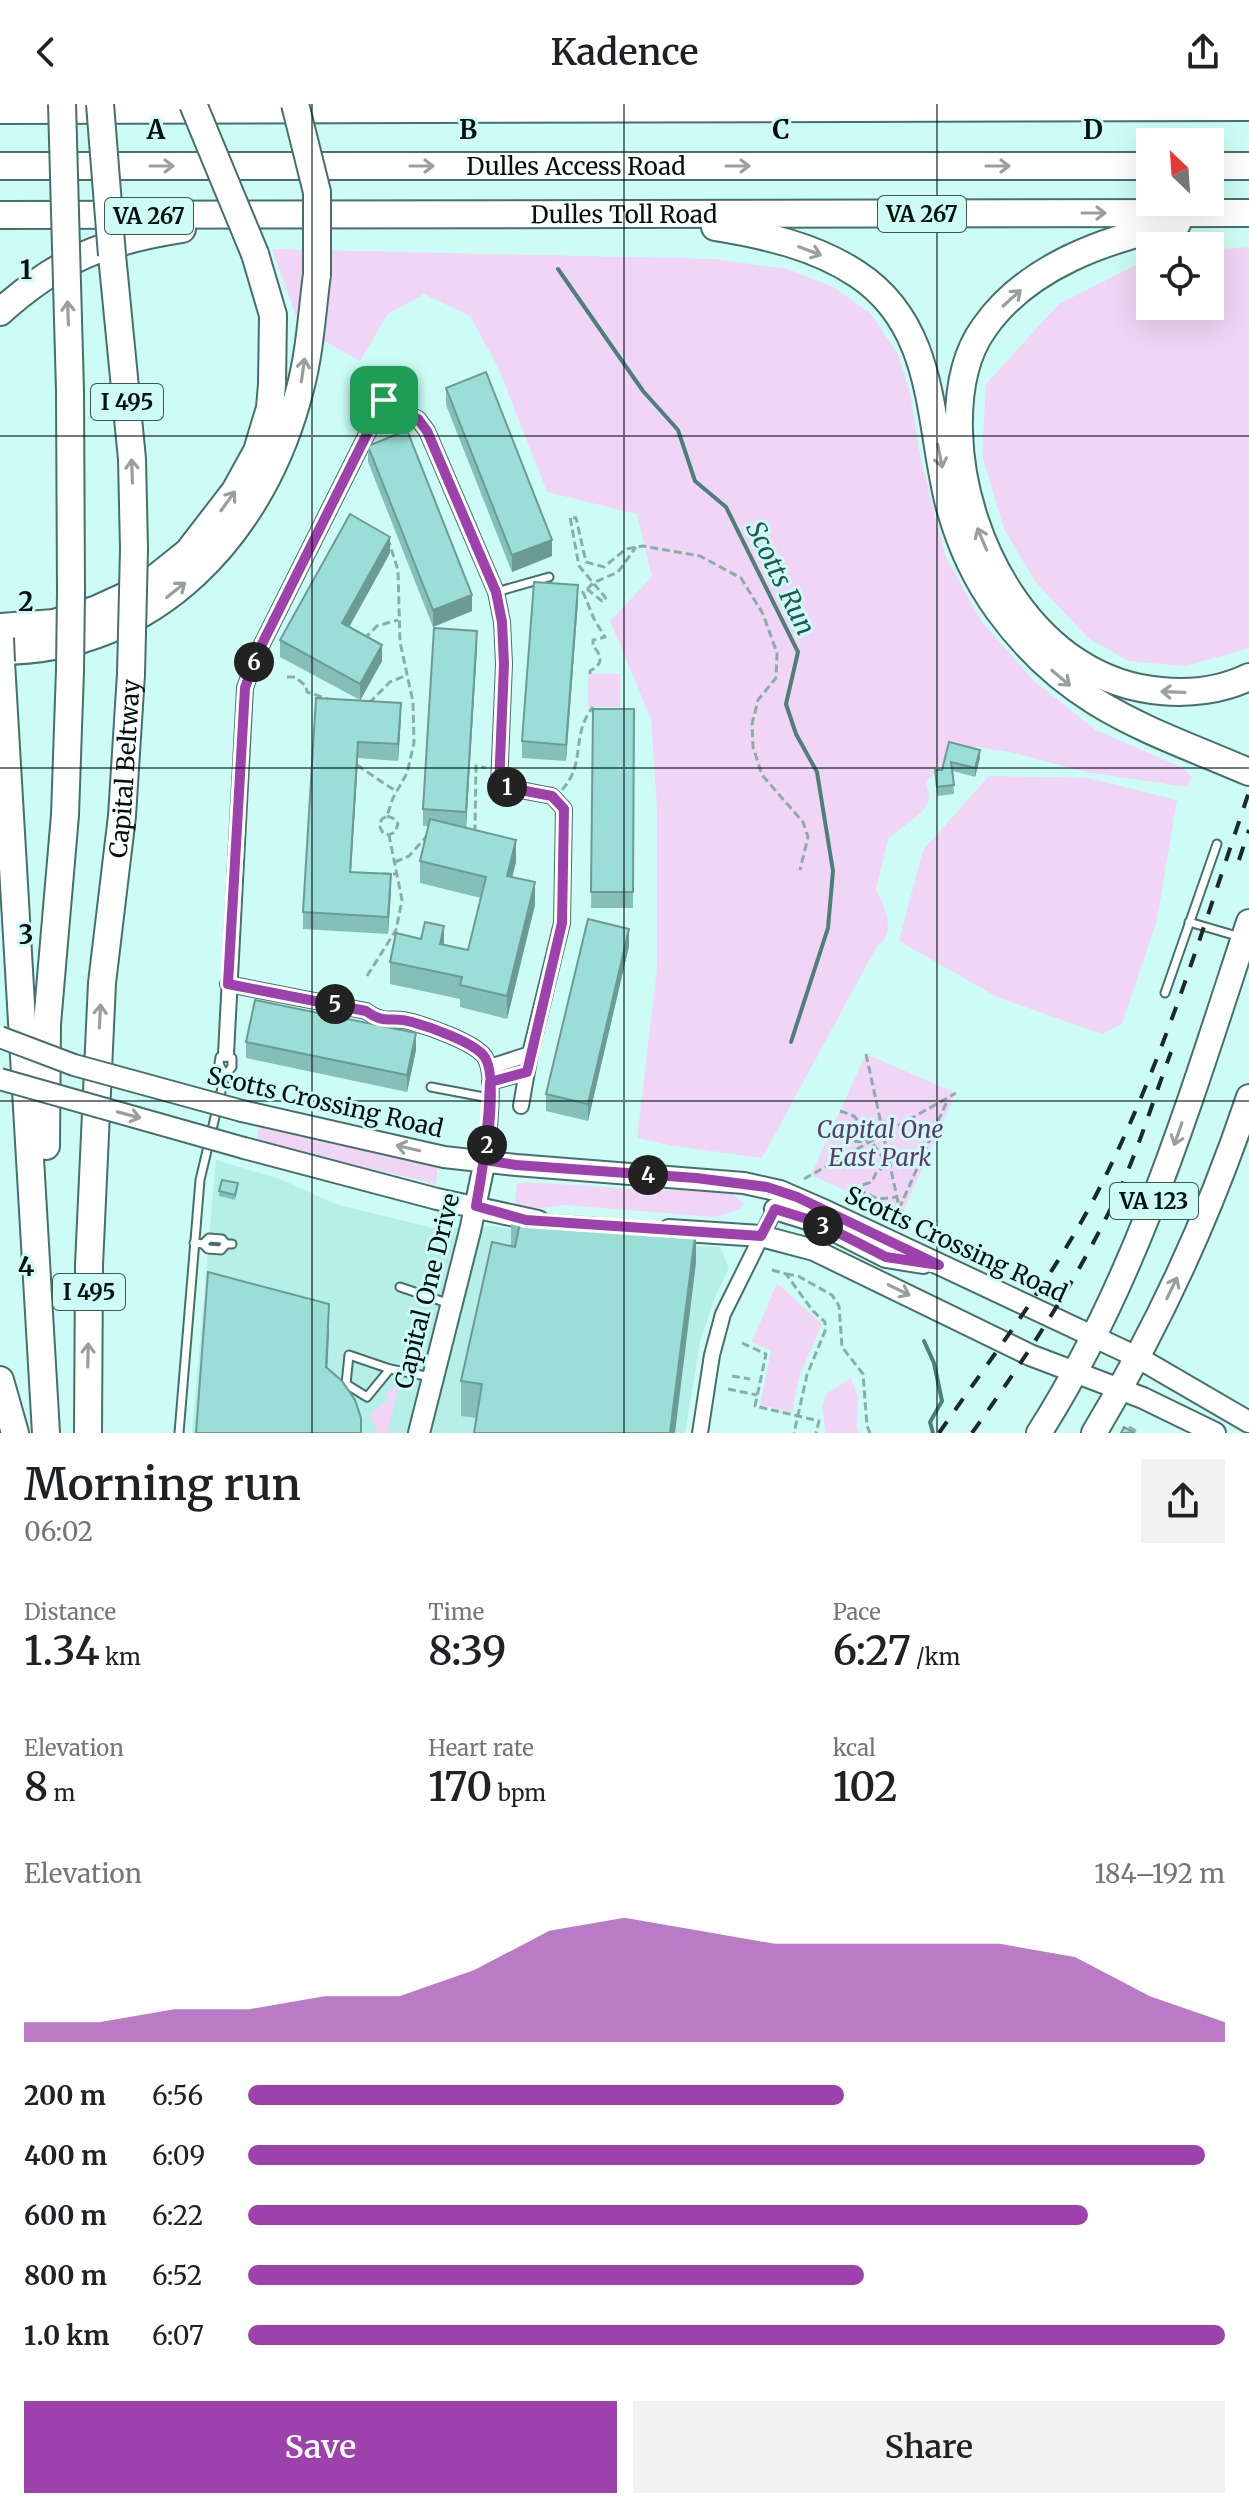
<!DOCTYPE html>
<meta charset="utf-8">
<style>
:root{--surface:#fff;--page:#f2f2f2;--text:#202124;--muted:#757577;--accent:#9d42ad}
body{margin:0;font-family:Merriweather,serif;background:var(--page);color:var(--text);height:100vh;display:flex;flex-direction:column;font-size:30px;white-space:nowrap}
*{box-sizing:border-box;margin:0}
p{font-size:26px;color:var(--muted)}
.icon{flex:none;width:44px;height:44px;fill:none;stroke:currentColor;stroke-width:2;stroke-linecap:round;stroke-linejoin:round}
.map{position:relative;height:1329px;overflow:hidden}
.details{display:flex;flex-direction:column;background:var(--surface);flex:1}
.details>*{flex:none}
.needle{width:52px;rotate:335deg}
.fabs{position:absolute;left:1136px;top:24px;display:grid;gap:16px}
.fabs a{display:grid;place-items:center;width:88px;height:88px;border-radius:0px;background:var(--surface);box-shadow:0 8px 32px #0002;font-size:40px}
.pin{position:absolute;display:grid;place-items:center;width:68px;height:68px;color:#fff;margin:-34px;border-radius:16px;box-shadow:0 4px 12px #0006}
.km{position:absolute;width:40px;height:40px;margin:-20px;border-radius:50%;background:#222;color:#fff;font-size:22px;line-height:40px;text-align:center}
.round{display:grid;place-items:center;flex:none;width:84px;height:84px;border-radius:0px;background:var(--page)}
.headline{display:flex;align-items:center;justify-content:space-between;height:136px;padding:0 24px}
h1{font-size:44px;font-weight:600;line-height:60px}
.stats{display:grid;grid-template-columns:repeat(3,1fr);gap:12px;height:136px;padding:8px 24px}
.stats div{display:grid;align-content:center}
.stats b{font-size:40px;font-weight:600}
.stats small{font-size:22px;font-weight:400}
.stats p{font-size:22px}
.chart{height:224px;padding:16px 24px}
.chart p{display:flex;justify-content:space-between}
.chart svg{width:100%;height:144px;margin-top:8px;fill:var(--accent);opacity:.7}
.cta{display:flex;gap:16px;margin-top:auto;padding:16px 24px}
.cta a{flex:1;height:92px;border-radius:0px;background:var(--accent);color:#fff;font-size:32px;font-weight:600;line-height:92px;text-align:center}
.cta a+a{background:var(--page);color:var(--text)}
ul{padding:0 24px;list-style:none;font-size:26px}
li{display:grid;grid-template-columns:128px 96px 1fr;align-items:center;height:60px}
li i{height:20px;border-radius:10px;background:var(--accent)}
header{display:flex;justify-content:space-between;align-items:center;height:104px;padding:0 24px;background:var(--surface);font-size:36px;font-weight:600}
.map>svg:first-child{display:block}
.built{fill:#b6eee8}
.green{fill:#f1d5f6}
.lines{fill:none;stroke-linecap:round;stroke-linejoin:round}
.stream{stroke:#4e807b;stroke-width:4}
.lane-casing{stroke:#45706c;stroke-width:11}
.street-casing{stroke:#45706c;stroke-width:18}
.secondary-casing{stroke:#45706c;stroke-width:24}
.primary-casing{stroke:#45706c;stroke-width:28}
.highway-casing{stroke:#45706c;stroke-width:30}
.path{stroke:#89aea9;stroke-width:3;stroke-dasharray:8 4;stroke-linecap:butt}
.lane{stroke:#fff;stroke-width:7}
.street{stroke:#fff;stroke-width:14}
.secondary{stroke:#fff;stroke-width:20}
.primary{stroke:#fff;stroke-width:24}
.highway{stroke:#fff;stroke-width:26}
.rail{stroke:#192a28;stroke-width:4;stroke-dasharray:14 14;stroke-linecap:butt}
.secondary-bridge-casing{stroke:#45706c;stroke-width:24;stroke-linecap:butt}
.highway-bridge-casing{stroke:#45706c;stroke-width:30;stroke-linecap:butt}
.secondary-bridge{stroke:#fff;stroke-width:20}
.highway-bridge{stroke:#fff;stroke-width:26}
.wall{fill:#85bfb9}
.shaded-wall{fill:#6c9b96}
.building{fill:#9bded7;stroke:#6c9b96;stroke-width:2}
.oneway{stroke:#999f9e}
.route-casing{stroke:#fff;stroke-width:16}
.route{stroke:#9d42ad;stroke-width:10}
.grid{fill:none;stroke:#010f0d;stroke-width:2;stroke-opacity:0.55}
.labels{text-anchor:middle;dominant-baseline:central;stroke-width:6;stroke-linejoin:round;paint-order:stroke}
.shield{fill:#cdfcf6;stroke:#3e5653;stroke-width:2}
.shield-label{font-size:22px;font-weight:bold;fill:#010f0d}
.street-label{font-size:24px;fill:#010f0d;stroke:#cdfcf6}
.park-label{font-size:24px;font-style:italic;fill:#62366a;stroke:#cdfcf6}
.water-label{font-size:26px;font-style:italic;fill:#215954;stroke:#cdfcf6}
.grid-label{font-size:26px;text-anchor:middle;font-weight:bold;fill:#010f0d;stroke:#cdfcf6;stroke-width:6;stroke-linejoin:round;paint-order:stroke}
</style>
<header><svg class="icon" aria-label="back" viewBox="0 0 24 24"><path d="M15 5l-7 7 7 7"/></svg>Kadence<svg class="icon" aria-label="share" viewBox="0 0 24 24"><path d="M12 15V3M7 8l5-5 5 5M5 13v7h14v-7"/></svg></header>
<div class="map">
<svg width="1249" height="1329" viewBox="0 0 1249 1329">
<rect width="100%" height="100%" fill="#cdfcf6"/>
<path class="built" d="M216 1056 280 1075 338 1101 438 1125 494 1122 577 1138 720 1143 729 1164 715 1193 700 1238 685 1329H192Z"/>
<path class="green" d="M1249 143V544L1186 562 1128 557 1087 533 1035 477 1004 425 982 351 986 280 1059 200 1150 154V202H1210V146Z
M272 145 714 155 788 165 835 184 872 211 898 250 910 289 921 356 945 451 982 518 1034 577 1096 626 1183 664 1192 673 1187 683 1086 668 1010 648 977 643 952 649 926 678 930 694 924 706 888 735 876 786C885 801 897 830 877 842L762 1054 674 1042 637 1034 657 865V704L651 615 610 517 652 473 637 410 547 388 498 263 470 212 424 190 388 210 360 257 300 223Z
M588 570H620V603H588Z
M989 672 1088 674 1177 696 1157 816 1122 920 1102 930 997 893 899 837 923 746Z
M866 950 956 989 901 1112 811 1071Z
M258 1020 398 1049 438 1063 436 1080C376 1065 316 1055 258 1038Z
M527 1078 662 1087 709 1082 729 1088 744 1099 741 1105 715 1113 565 1101 525 1106 515 1100 517 1080Z
M777 1179 822 1220 799 1273 792 1308 760 1301 771 1247 752 1238Z
M851 1274 858 1294 857 1325 860 1329H826L822 1304 826 1290Z
M396 1281H399L388 1329H377L370 1310 389 1295 386 1289Z"/>
<g class="lines">
<path class="stream" d="M558 165 643 287 678 326 695 377 726 403 798 548 786 600 796 630 817 668 833 767 828 824 791 938
M924 1237 934 1259 942 1297 930 1318 933 1329"/>
<g class="lane-casing">
<path id="lane" d="M496 488 549 473
M1189 818 1240 833
M1165 889 1217 740
M431 983 489 994
M194 1139 203 1140 208 1145 221 1146 226 1140H232
M203 1140 209 1134 222 1135 226 1140
M400 1183 450 1200
M390 1265 367 1293 346 1280 349 1251 390 1265 431 1273
M179 1329 200 1076 225 971 232 963V954L226 950 220 953 219 960 225 971"/>
</g>
<g class="street-casing">
<path id="street" d="M228 880 366 907C387 922 390 911 412 918 430 923 473 938 484 952 497 969 488 1035 485 1056
M226 950 245 584 256 552 384 296 418 315 427 327 496 488 502 518 504 560 499 682 552 692 564 705 562 819 530 950 521 1002
M490 963 530 950
M490 978 527 968
M700 1329 712 1251 723 1210 779 1097"/>
</g>
<g class="secondary-casing">
<path id="secondary" d="M242 1007 444 1053 516 1061 744 1079 780 1087 826 1107 1137 1253 1249 1318
M244 1044 437 1095 538 1117
M775 1105 817 1118 886 1153 923 1159
M669 1126 761 1132 814 1146 1030 1251 1143 1294 1215 1329
M419 1329 470 1127 485 1056"/>
</g>
<g class="primary-casing">
<path id="primary" d="M1039 1329C1139 1172 1191 993 1249 818
M1094 1329C1158 1223 1210 1110 1249 993"/>
</g>
<g class="highway-casing">
<g id="highway">
<path d="M0 6 1249 3"/>
<path id="s1" d="M0 62H1150"/>
<path d="M1210 62H1249"/>
<path id="s2" d="M0 111 1249 109"/>
<path d="M1177 120C1106 135 1027 162 984 224 963 253 958 293 959 328 962 441 1037 577 1161 587 1190 590 1222 586 1249 573"/>
<path d="M715 123C764 131 815 142 857 170 938 223 928 321 950 404 960 440 977 477 999 507 1069 603 1146 624 1249 668"/>
<path d="M112 151 132 355 134 445"/>
<path d="M0 208C59 155 105 137 182 125"/>
<path d="M70 287 71 488"/>
<path d="M0 523 54 519 97 505 143 484 188 448 235 387 257 347 270 304 272 280 273 211 255 150"/>
<path d="M0 547C156 547 264 429 300 285 310 248 312 208 317 170"/>
<path d="M1 558 46 1329"/>
<path d="M46 1042 47 920 65 711 70 566"/>
<path d="M0 1276 15 1329"/>
<path id="s3" d="M88 1329 89 1161 102 879 122 712 131 570"/>
</g>
</g>
<path class="path" d="M587 485 593 479 618 468 636 443
M364 535 377 522 398 516
M590 570V567C603 560 603 553 593 542V536L605 533 594 515 583 488 587 485 602 497 606 496 605 493 579 462 570 413 576 414 586 458 604 463 626 445 643 442 700 452 741 474 763 510 777 549 776 574 758 596 752 620 753 643 762 671 803 718 808 733 800 766
M287 573H295L306 582 307 588 328 595
M369 599 390 578 407 571
M357 661 397 688
M562 686C587 658 570 632 593 603
M387 712 395 715 398 720 395 728 389 731 383 729 379 721 382 715 387 712 393 694 407 669 414 639 413 598 400 538 398 466 389 438
M472 727 475 725 476 662 486 664
M395 758 409 752 426 733
M369 770H397
M367 872 396 826 402 796 389 731
M866 950 901 1112
M840 1007 854 1012 858 1017 848 1033 851 1037 864 1038 869 1034 885 1057V1061L876 1069 872 1078 862 1081 861 1087 878 1095 897 1093
M804 1075 956 989
M899 1105 948 995
M772 1166 786 1170 813 1207 825 1218V1227L807 1271 794 1329
M786 1170 798 1172 832 1191 839 1202 842 1243 863 1270 867 1322 870 1329
M742 1239 766 1250 755 1302 819 1317 816 1329
M732 1272 750 1275
M728 1285 757 1291
M1129 1323 1139 1329"/>
<use href="#lane" class="lane"/>
<use href="#street" class="street"/>
<use href="#secondary" class="secondary"/>
<use href="#primary" class="primary"/>
<use href="#highway" class="highway"/>
<path class="rail" d="M1239 756 1249 726
M939 1329C993 1251 1052 1175 1096 1091 1162 963 1203 823 1249 688
M972 1329C1029 1249 1084 1166 1124 1076 1142 1034 1155 991 1171 948"/>
<g class="secondary-bridge-casing">
<path id="secondary-bridge" d="M0 933 74 961 242 1007
M0 975 244 1044"/>
</g>
<g class="highway-bridge-casing">
<path id="highway-bridge" d="M62 0 70 287
M100 0 112 151
M193 0 255 150
M295 0 317 88V170
M0 534 1 558
M70 566 71 488
M131 570 134 445"/>
</g>
<use href="#secondary-bridge" class="secondary-bridge"/>
<use href="#highway-bridge" class="highway-bridge"/>
</g>
<path class="wall" d="M446 284 552 452 512 468 446 301Z
M368 342 472 507 433 523 368 358Z
M390 449 349 523 382 557 360 596 401 615 398 657 358 654 351 768 391 787 388 830 303 825V808L360 596 280 553V536Z
M578 497 566 657 522 654V637Z
M477 543 466 724 516 758 512 773 535 801 507 915 460 903V895L390 880V858L444 841 468 846 481 794 420 779V757L428 722H423V705Z
M593 605H634L633 804H591Z
M949 638 980 654 975 673 953 667 954 690 937 692 935 666H942Z
M629 842 588 1017 546 1007V990Z
M246 938 416 946 407 988 246 954Z
M238 1084 235 1096 219 1092V1087Z
M511 1108 605 1120 696 1159 477 1314 461 1312V1277L511 1142Z"/>
<path class="shaded-wall" d="M390 433V449L342 536V519Z
M552 436V452L512 468V451Z
M578 481V497L566 657V641Z
M472 491V507L433 523V506Z
M477 527V543L466 725V708Z
M382 541V557L360 597V580Z
M401 599V615L398 657V640Z
M358 638V654L350 784V768Z
M980 646V654L975 673V664Z
M516 736V758L507 794V772Z
M391 770V787L388 830V813Z
M535 778V801L507 915V892Z
M444 822V844L440 840Z
M629 825V842L588 1017V1000Z
M416 929V946L407 988V971Z
M696 1124V1159L675 1329H670Z
M329 1200V1230L326 1293V1263Z"/>
<path class="building" d="M486 268 552 436 512 451 446 284Z
M407 326 472 491 433 506 368 342Z
M350 410 390 433 342 519 382 541 360 580 280 536Z
M534 478 578 481 566 641 522 637Z
M434 524 477 527 466 708 423 705Z
M316 594 401 599 398 640 358 638 350 768 391 770 388 813 303 808Z
M593 605H634L633 788H591Z
M949 638 980 646 975 664 951 658 954 681 937 683 935 666H942Z
M430 715 516 736 507 772 535 778 507 892 460 881 462 873 390 858 396 829 421 835 425 818 444 822 440 840 468 846 486 773 420 757Z
M588 815 629 825 588 1000 546 990Z
M255 896 416 929 407 971 246 938Z
M222 1076 238 1079 235 1091 219 1087Z
M511 1108 600 1114 605 1120 612 1115 696 1124 670 1329H474L482 1280 461 1277 492 1138 515 1143 520 1119Z
M208 1168 329 1200 326 1263 342 1277 355 1296 361 1314V1329H196Z
M1124 1323 1134 1329H1121Z"/>
<defs><path id="oneway-shaft" d="M-6 0H5M1.5-3L5.5 0L1.5 3" fill="none" stroke-width="1.6" stroke-linecap="round" stroke-linejoin="round" transform="scale(2)"/></defs>
<g class="oneway">
<use href="#oneway-shaft" transform="translate(162 62)"/>
<use href="#oneway-shaft" transform="translate(422 62)"/>
<use href="#oneway-shaft" transform="translate(738 62)"/>
<use href="#oneway-shaft" transform="translate(998 62)"/>
<use href="#oneway-shaft" transform="translate(1094 109)"/>
<use href="#oneway-shaft" transform="translate(810 147) rotate(21)"/>
<use href="#oneway-shaft" transform="translate(1012 194) rotate(-42)"/>
<use href="#oneway-shaft" transform="translate(68 209) rotate(-92)"/>
<use href="#oneway-shaft" transform="translate(303 266) rotate(-82)"/>
<use href="#oneway-shaft" transform="translate(940 352) rotate(79)"/>
<use href="#oneway-shaft" transform="translate(132 367) rotate(-92)"/>
<use href="#oneway-shaft" transform="translate(228 397) rotate(-54)"/>
<use href="#oneway-shaft" transform="translate(982 435) rotate(-113)"/>
<use href="#oneway-shaft" transform="translate(176 486) rotate(-39)"/>
<use href="#oneway-shaft" transform="translate(1061 574) rotate(40)"/>
<use href="#oneway-shaft" transform="translate(1173 588) rotate(-178)"/>
<use href="#oneway-shaft" transform="translate(100 912) rotate(-87)"/>
<use href="#oneway-shaft" transform="translate(129 1011) rotate(15)"/>
<use href="#oneway-shaft" transform="translate(1178 1030) rotate(109)"/>
<use href="#oneway-shaft" transform="translate(408 1044) rotate(-167)"/>
<use href="#oneway-shaft" transform="translate(1172 1184) rotate(-64)"/>
<use href="#oneway-shaft" transform="translate(899 1186) rotate(26)"/>
<use href="#oneway-shaft" transform="translate(88 1251) rotate(-89)"/>
</g>
<g class="lines">
<g class="route-casing">
<path id="route" d="M384 296 418 315 427 327 496 488 502 518 504 560 499 682 552 692 564 705 562 819 527 968 490 978C489 1021 484 1060 476 1102L526 1116 761 1132 775 1105 817 1118 886 1153 939 1161 797 1093 767 1083 696 1074 516 1061 485 1056C488 1035 497 969 484 952 473 938 430 923 412 918 390 911 387 922 366 907L228 880 245 584 256 552 384 296"/>
</g>
<use href="#route" class="route"/>
</g>
<path class="grid" d="M312 0V1329M624 0V1329M937 0V1329M0 332H1249M0 664H1249M0 997H1249"/>
<g class="labels">
<g class="shield">
<rect x="878" y="92" width="88" height="36" rx="6"/>
<rect x="105" y="94" width="88" height="36" rx="6"/>
<rect x="91" y="280" width="72" height="36" rx="6"/>
<rect x="1110" y="1079" width="88" height="36" rx="6"/>
<rect x="53" y="1170" width="72" height="36" rx="6"/>
</g>
<g class="shield-label">
<text x="922" y="110">VA 267</text>
<text x="149" y="112">VA 267</text>
<text x="127" y="298">I 495</text>
<text x="1154" y="1097">VA 123</text>
<text x="89" y="1188">I 495</text>
</g>
<g class="street-label">
<text stroke="none"><textPath href="#s1" startOffset="576">Dulles Access Road</textPath></text>
<text stroke="none"><textPath href="#s2" startOffset="624">Dulles Toll Road</textPath></text>
<text stroke="none"><textPath href="#s3" startOffset="666">Capital Beltway</textPath></text>
<text transform="translate(325 998) rotate(13)">Scotts Crossing Road</text>
<text transform="translate(956 1140) rotate(25)">Scotts Crossing Road</text>
<text transform="translate(427 1187) rotate(-76)">Capital One Drive</text>
</g>
<g class="park-label">
<text x="880" y="1025">Capital One<tspan x="880" dy="28">East Park</tspan></text>
</g>
<g class="water-label">
<text transform="translate(781 474) rotate(64)">Scotts Run</text>
</g>
</g>
<g class="grid-label">
<text x="156" y="35">A</text>
<text x="468" y="35">B</text>
<text x="781" y="35">C</text>
<text x="1093" y="35">D</text>
<text x="26" y="175">1</text>
<text x="26" y="507">2</text>
<text x="26" y="840">3</text>
<text x="26" y="1172">4</text>
</g>
</svg>
<div class="fabs">
<a><svg class="needle" viewBox="-14 -14 28 28"><path d="M0-13l5 13h-10z" fill="#e53935"/><path d="M0 13l5-13h-10z" fill="#757577"/></svg></a>
<a><svg class="icon" aria-label="locate" viewBox="0 0 24 24"><circle cx="12" cy="12" r="6"/><path d="M12 2v4M12 18v4M2 12h4M18 12h4"/></svg></a>
</div>
<div class="pin" style="left:384px;top:296px;background:#1e9e55"><svg class="icon" aria-label="arrive" viewBox="0 0 24 24"><path d="M6 21V4h12l-3 4 3 4H6"/></svg></div>
<b class="km" style="left:507px;top:683px">1</b>
<b class="km" style="left:487px;top:1041px">2</b>
<b class="km" style="left:823px;top:1122px">3</b>
<b class="km" style="left:648px;top:1071px">4</b>
<b class="km" style="left:335px;top:900px">5</b>
<b class="km" style="left:254px;top:558px">6</b>
</div>
<section class="details">
<div class="headline"><div><h1>Morning run</h1><p>06:02</p></div><a class="round"><svg class="icon" aria-label="share" viewBox="0 0 24 24"><path d="M12 15V3M7 8l5-5 5 5M5 13v7h14v-7"/></svg></a></div>
<div class="stats">
<div><p>Distance</p><b>1.34<small> km</small></b></div>
<div><p>Time</p><b>8:39</b></div>
<div><p>Pace</p><b>6:27<small> /km</small></b></div>
</div>
<div class="stats">
<div><p>Elevation</p><b>8<small> m</small></b></div>
<div><p>Heart rate</p><b>170<small> bpm</small></b></div>
<div><p>kcal</p><b>102</b></div>
</div>
<div class="chart"><p><span>Elevation</span>184–192 m</p>
<svg viewBox="0 0 160 44" preserveAspectRatio="none"><path d="M0 44V38L10 38L20 34L30 34L40 30L50 30L60 22L70 10L80 6L90 10L100 14L110 14L120 14L130 14L140 18L150 30L160 38V44z"/></svg>
</div>
<ul>
<li><b>200 m</b>6:56<i style="width:61%"></i></li>
<li><b>400 m</b>6:09<i style="width:98%"></i></li>
<li><b>600 m</b>6:22<i style="width:86%"></i></li>
<li><b>800 m</b>6:52<i style="width:63%"></i></li>
<li><b>1.0 km</b>6:07<i style="width:100%"></i></li>
</ul>
<div class="cta"><a>Save</a><a>Share</a></div>
</section>
